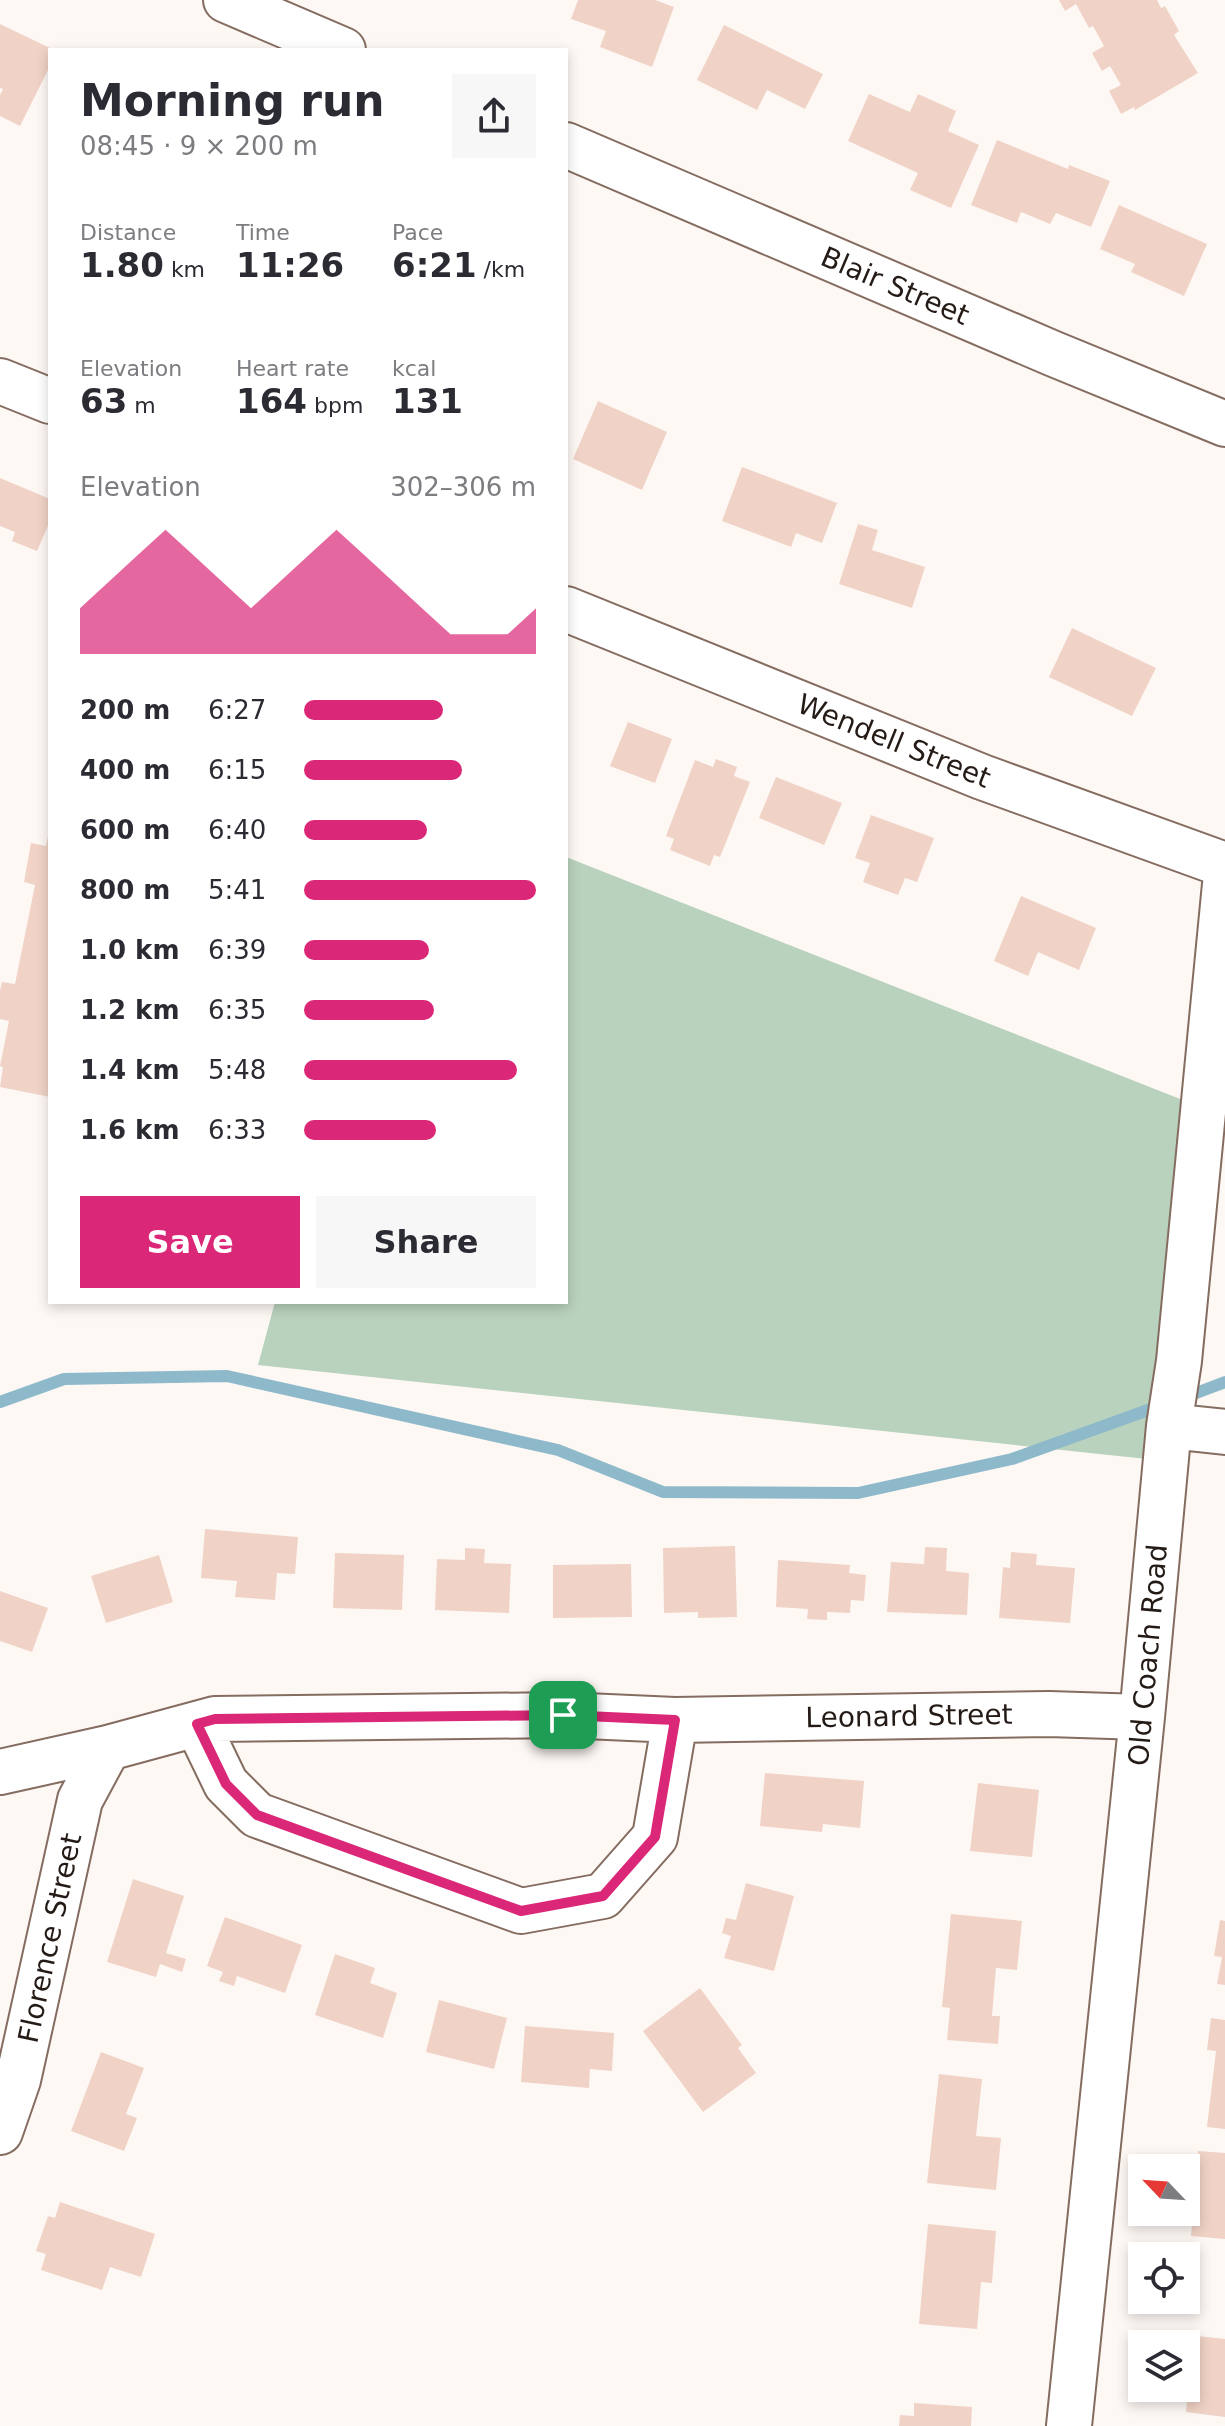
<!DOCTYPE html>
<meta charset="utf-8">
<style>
:root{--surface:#fff;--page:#f7f7f7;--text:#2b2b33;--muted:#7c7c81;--accent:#db2777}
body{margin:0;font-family:"DejaVu Sans",sans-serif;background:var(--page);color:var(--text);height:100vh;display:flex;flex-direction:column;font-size:30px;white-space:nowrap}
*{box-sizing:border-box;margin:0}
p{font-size:26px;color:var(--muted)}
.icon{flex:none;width:44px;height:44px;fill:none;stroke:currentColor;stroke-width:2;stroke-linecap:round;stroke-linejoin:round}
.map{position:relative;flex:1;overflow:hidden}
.panel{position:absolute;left:48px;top:48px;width:520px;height:1256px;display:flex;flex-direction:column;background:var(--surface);border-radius:0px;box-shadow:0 4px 12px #0003}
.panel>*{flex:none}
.needle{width:52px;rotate:295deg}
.buttons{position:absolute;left:1128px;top:2154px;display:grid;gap:16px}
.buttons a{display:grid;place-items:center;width:72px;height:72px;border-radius:0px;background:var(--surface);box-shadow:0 4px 12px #0003;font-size:40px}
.pin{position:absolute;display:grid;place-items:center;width:68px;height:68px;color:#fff;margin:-34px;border-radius:16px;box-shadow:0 4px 12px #0006}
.round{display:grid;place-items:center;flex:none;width:84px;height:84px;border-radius:0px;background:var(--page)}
.overview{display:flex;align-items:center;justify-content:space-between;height:136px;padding:0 32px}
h1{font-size:44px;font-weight:700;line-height:60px}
.stats{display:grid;grid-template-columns:repeat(3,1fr);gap:12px;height:136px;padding:8px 32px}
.stats div{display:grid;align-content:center}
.stats b{font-size:34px;font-weight:700}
.stats small{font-size:22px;font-weight:400}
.stats p{font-size:22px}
.chart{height:224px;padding:16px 32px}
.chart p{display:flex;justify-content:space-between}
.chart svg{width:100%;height:144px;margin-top:8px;fill:var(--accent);opacity:.7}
.primary-button{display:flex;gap:16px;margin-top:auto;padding:16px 32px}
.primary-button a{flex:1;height:92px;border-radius:0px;background:var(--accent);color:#fff;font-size:32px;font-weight:700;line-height:92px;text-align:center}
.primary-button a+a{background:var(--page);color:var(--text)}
ul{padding:0 32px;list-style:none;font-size:26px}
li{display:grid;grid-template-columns:128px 96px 1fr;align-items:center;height:60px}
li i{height:20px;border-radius:10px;background:var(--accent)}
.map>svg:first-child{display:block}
.green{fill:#b9d2bd}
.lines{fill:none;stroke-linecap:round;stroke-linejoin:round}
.stream{stroke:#8db9ca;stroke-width:12}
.building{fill:#f0d3c6}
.minor-casing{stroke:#856c60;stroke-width:48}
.minor{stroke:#fff;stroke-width:44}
.route-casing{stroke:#fff;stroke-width:16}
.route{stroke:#db2777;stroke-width:10}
.labels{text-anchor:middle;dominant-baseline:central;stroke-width:8;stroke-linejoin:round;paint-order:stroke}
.street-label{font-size:28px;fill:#251b16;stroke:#fff}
</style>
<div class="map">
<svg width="1225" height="2426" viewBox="0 0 1225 2426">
<rect width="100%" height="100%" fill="#fef8f5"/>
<path class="green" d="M566 857 1203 1108 1166 1461 258 1365 275 1302H566Z"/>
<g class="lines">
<path class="stream" d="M1183 1398 1225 1382
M0 1402 64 1379 227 1376 558 1450 663 1492 858 1493 1012 1459 1162 1405"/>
</g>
<path class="building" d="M578 0H655L674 7 652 67 600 47 606 31 571 19Z
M1059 0H1157L1161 8 1165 6 1179 31 1174 35 1198 73 1135 110 1134 107 1121 114 1109 91 1121 85 1110 66 1102 71 1092 53 1104 46 1093 26 1089 28 1076 4 1065 11Z
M0 24 50 48V66L20 126 0 116V95L3 89 0 88Z
M724 25 823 74 805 109 767 90 757 110 697 80Z
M869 94 910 112 918 94 956 111 948 131 979 145 951 208 910 190 918 173 848 141Z
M997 140 1068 169 1069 165 1110 181 1091 227 1056 213 1050 224 1021 212 1017 223 971 205Z
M1119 205 1207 244 1184 296 1131 272 1135 264 1100 249Z
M598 401 667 432 642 490 573 459Z
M742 467 837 503 822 543 796 533 791 547 722 521Z
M0 478 50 499V521L37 551 12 541 15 532 0 526Z
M858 524 878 530 872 550 925 567 912 608 839 584Z
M1072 628 1156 668 1132 716 1049 677Z
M628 722 672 739 655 783 610 766Z
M716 759 737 767 734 776 750 782 720 857 714 855 710 866 670 850 674 839 666 836 695 760 713 767Z
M776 777 842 803 824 845 759 818Z
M871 815 934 838 917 882 905 878 898 895 863 882 870 863 855 858Z
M49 831H50V1097L0 1087 3 1067 0 1066 9 1021 0 1019V991L2 982 15 984 35 885 24 882 31 843 46 846Z
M1021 896 1096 928 1079 970 1038 952 1028 976 994 961Z
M205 1529 298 1537 295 1574 277 1573 275 1600 235 1597 237 1581 201 1578Z
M735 1546 737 1617 698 1618V1612L664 1613 663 1548Z
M925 1547 947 1548 946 1571 969 1573 967 1615 887 1612 891 1562 924 1564Z
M465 1548 485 1549 484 1563 511 1564 509 1613 435 1610 437 1559 465 1560Z
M1011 1552 1037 1554 1036 1565 1075 1568 1070 1623 999 1618 1003 1567 1010 1568Z
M335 1553 404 1555 402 1610 333 1608Z
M159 1555 173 1602 106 1623 91 1576Z
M778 1560 850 1565 849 1573 866 1575 864 1601 851 1600 850 1613 827 1612V1620L807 1619 808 1609 776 1607Z
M631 1564 632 1617 553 1618V1565Z
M0 1591 48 1608 32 1652 0 1641Z
M765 1773 864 1781 860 1828 823 1824 822 1832 760 1826Z
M978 1783 1039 1790 1032 1857 970 1851Z
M133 1879 184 1896 166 1953 186 1959 182 1972 160 1964 156 1977 107 1962Z
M746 1883 794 1896 774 1971 724 1958 731 1936 722 1933 726 1918 736 1920Z
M951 1914 1022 1921 1017 1970 996 1968 992 2016H1000L998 2044 947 2040 950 2008 942 2007Z
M225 1917 302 1945 285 1993 237 1976 234 1986 219 1981 223 1972 207 1966Z
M1220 1920 1225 1921V1985L1217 1984 1222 1957 1214 1956Z
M335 1954 375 1968 370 1983 397 1993 383 2038 315 2015Z
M700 1988 742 2045 738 2048 756 2073 703 2112 643 2031Z
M439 2000 507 2018 494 2069 426 2052Z
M1211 2018 1225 2020V2129L1207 2127 1216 2051 1207 2050Z
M525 2026 614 2033 612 2071 590 2069 589 2088 521 2082Z
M101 2052 144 2068 126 2114 137 2118 124 2151 71 2131Z
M939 2074 982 2079 976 2136 1001 2138 996 2190 927 2183Z
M1198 2151 1225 2153V2239L1191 2236Z
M60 2202 155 2234 141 2277 110 2267 102 2290 41 2270 46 2254 36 2251 48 2216 55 2218Z
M928 2224 996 2231 992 2283 981 2282 977 2329 919 2324Z
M1179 2334 1225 2339V2417L1186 2412 1192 2354 1186 2353V2344H1178Z
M914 2403 972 2407 971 2426H899L900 2415 914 2416Z"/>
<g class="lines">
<g class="minor-casing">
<path id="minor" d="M226 0 343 50
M566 145 1054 354 1225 424
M0 381 50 401
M566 609 982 777 1225 865
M1169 1426 1225 1432
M197 1724 226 1784 257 1815 521 1911 603 1896 655 1837 675 1720
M0 1772 108 1748 215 1719 563 1715 675 1720 1049 1714 1142 1717
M0 2132 18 2080 80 1800 108 1748
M1069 2426 1142 1717 1169 1426 1179 1361 1225 884"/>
</g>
<use href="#minor" class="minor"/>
</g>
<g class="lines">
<g class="route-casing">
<path id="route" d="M563 1715 675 1720 655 1837 603 1896 521 1911 257 1815 226 1784 197 1724 215 1719Z"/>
</g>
<use href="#route" class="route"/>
</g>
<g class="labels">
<g class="street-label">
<text transform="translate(895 286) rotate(23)">Blair Street</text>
<text transform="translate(894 741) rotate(22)">Wendell Street</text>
<text transform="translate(1148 1655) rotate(-85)">Old Coach Road</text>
<text transform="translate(909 1716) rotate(-1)">Leonard Street</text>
<text transform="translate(50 1938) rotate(-78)">Florence Street</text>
</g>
</g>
</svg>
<div class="buttons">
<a><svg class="needle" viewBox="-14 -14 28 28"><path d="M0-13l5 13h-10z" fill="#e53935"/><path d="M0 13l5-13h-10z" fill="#7c7c81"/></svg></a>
<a><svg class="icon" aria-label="locate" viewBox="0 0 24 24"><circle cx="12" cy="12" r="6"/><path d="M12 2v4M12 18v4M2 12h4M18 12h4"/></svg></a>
<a><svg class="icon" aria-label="layers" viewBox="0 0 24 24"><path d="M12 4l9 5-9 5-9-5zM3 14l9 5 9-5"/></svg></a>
</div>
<div class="pin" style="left:563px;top:1715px;background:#1e9e55"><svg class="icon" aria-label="arrive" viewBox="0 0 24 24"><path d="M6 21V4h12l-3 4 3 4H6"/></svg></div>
<section class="panel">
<div class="overview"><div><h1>Morning run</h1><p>08:45 · 9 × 200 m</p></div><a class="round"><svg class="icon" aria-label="share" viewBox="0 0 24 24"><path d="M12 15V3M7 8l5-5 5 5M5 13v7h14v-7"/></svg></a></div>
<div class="stats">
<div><p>Distance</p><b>1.80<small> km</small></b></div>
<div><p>Time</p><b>11:26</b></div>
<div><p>Pace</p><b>6:21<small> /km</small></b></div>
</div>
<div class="stats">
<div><p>Elevation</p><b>63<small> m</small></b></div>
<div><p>Heart rate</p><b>164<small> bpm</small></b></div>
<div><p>kcal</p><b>131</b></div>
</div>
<div class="chart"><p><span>Elevation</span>302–306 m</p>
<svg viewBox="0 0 160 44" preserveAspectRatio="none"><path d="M0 44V30L10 22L20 14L30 6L40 14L50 22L60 30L70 22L80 14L90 6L100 14L110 22L120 30L130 38L140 38L150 38L160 30V44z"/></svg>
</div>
<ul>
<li><b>200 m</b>6:27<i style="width:60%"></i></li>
<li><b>400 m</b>6:15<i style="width:68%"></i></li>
<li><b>600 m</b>6:40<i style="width:53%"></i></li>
<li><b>800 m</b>5:41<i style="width:100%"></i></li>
<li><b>1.0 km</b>6:39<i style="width:54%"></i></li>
<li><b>1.2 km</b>6:35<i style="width:56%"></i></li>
<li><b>1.4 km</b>5:48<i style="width:92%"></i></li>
<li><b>1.6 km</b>6:33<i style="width:57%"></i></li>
</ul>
<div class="primary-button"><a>Save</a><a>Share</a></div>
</section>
</div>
